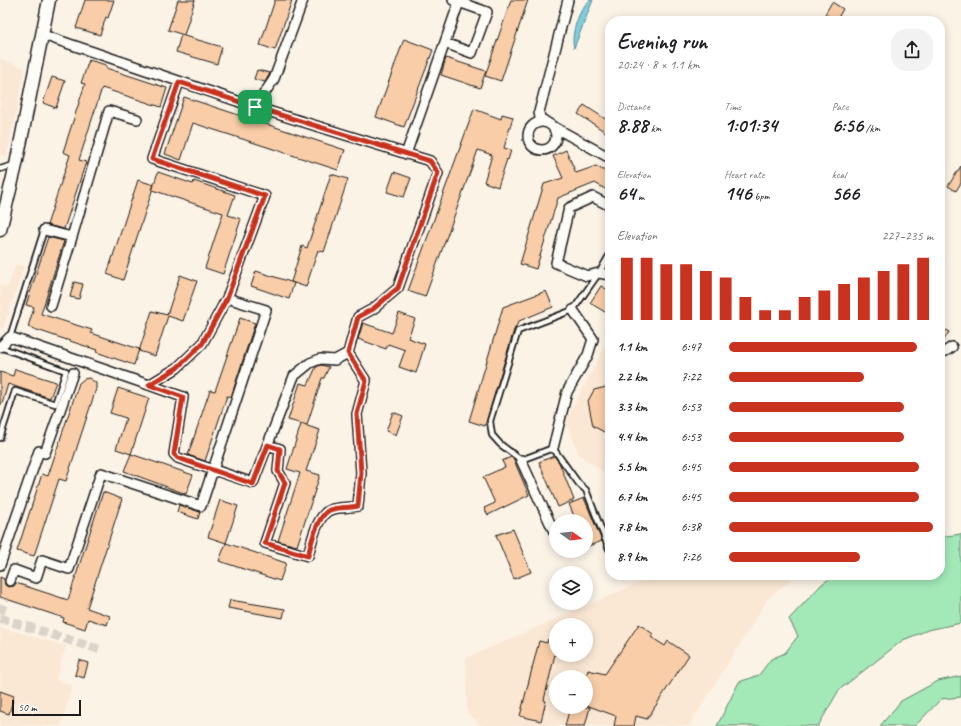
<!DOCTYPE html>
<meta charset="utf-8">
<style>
:root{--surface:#fff;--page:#f2f2f2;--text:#202124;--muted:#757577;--accent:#c8321e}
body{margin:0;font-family:Caveat,sans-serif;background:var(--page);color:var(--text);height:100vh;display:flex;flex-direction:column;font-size:15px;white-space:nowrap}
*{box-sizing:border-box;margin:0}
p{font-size:13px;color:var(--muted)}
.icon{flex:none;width:22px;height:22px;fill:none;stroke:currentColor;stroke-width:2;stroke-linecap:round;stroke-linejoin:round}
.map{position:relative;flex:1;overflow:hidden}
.side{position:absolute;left:605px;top:16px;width:340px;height:564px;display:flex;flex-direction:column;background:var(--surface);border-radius:16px;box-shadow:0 2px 10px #0003}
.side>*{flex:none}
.needle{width:26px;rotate:104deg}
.controls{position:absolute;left:549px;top:514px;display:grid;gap:8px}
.controls a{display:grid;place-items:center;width:44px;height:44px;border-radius:50%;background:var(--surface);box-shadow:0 2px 10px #0003;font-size:20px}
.scale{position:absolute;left:12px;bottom:10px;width:69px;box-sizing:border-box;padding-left:4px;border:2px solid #1c1c1c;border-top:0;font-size:11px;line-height:14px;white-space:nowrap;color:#1c1c1c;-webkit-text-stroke:3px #fdfcf7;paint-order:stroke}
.pin{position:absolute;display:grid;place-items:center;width:34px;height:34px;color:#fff;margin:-17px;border-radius:8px;box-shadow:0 2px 6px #0006}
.round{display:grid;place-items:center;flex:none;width:42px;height:42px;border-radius:16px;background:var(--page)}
.head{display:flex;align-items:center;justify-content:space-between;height:68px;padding:0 12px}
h1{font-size:22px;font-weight:700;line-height:30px}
.stats{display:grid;grid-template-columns:repeat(3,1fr);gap:6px;height:68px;padding:4px 12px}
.stats div{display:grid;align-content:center}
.stats b{font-size:20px;font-weight:700}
.stats small{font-size:11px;font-weight:400}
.stats p{font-size:11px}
.chart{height:112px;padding:8px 12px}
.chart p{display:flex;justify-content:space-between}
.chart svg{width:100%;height:72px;margin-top:4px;stroke:var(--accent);stroke-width:6}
ul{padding:0 12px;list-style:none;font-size:13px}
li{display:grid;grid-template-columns:64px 48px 1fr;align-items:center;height:30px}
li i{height:10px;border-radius:5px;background:var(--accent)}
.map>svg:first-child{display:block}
.built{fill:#fbe8d4;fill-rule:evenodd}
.green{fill:#a2e9b7;stroke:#5f826a}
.water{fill:#7eccdc;stroke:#57868f}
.building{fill:#f8cda7;stroke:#1c1c1c}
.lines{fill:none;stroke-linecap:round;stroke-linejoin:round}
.street-tunnel{stroke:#dad3c9;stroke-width:9;stroke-dasharray:9 4.5;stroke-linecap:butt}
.lane-casing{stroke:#1c1c1c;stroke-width:8}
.street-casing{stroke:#1c1c1c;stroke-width:12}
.secondary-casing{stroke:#1c1c1c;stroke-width:15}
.lane{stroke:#fdfcf7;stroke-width:4.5}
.street{stroke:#fdfcf7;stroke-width:9}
.secondary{stroke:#fdfcf7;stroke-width:12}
.route-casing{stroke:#fff;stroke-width:8}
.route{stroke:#c8321e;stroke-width:5}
</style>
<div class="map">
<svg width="961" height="726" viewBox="0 0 961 726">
<rect width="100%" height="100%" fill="#fcf3e7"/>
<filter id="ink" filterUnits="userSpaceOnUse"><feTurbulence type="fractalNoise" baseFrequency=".025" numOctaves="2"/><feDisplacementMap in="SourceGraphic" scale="8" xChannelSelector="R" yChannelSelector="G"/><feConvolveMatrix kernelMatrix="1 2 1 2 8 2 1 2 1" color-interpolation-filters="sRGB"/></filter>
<g filter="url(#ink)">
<path class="built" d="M0 59 25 68 7 157 0 155Z
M16 264 24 267 3 329 0 328V285L8 287Z
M610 337V476L579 455 565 421Z
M657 575H796L768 599 689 726H482L467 713 466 658ZM556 625H586V655H556ZM556 677H586V707H556Z
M0 627 66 646 56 680 73 685 61 726H0Z"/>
<path class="green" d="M961 534V623L928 630 903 640 839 690 818 726H717L739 682 759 675 771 659 785 653 798 636 789 619 822 584 835 575H940V537Z
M961 676V697L941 699 915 726H880L901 701 938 681Z"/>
<path class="water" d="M590 0H593L574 48C570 35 579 8 590 0Z"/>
<path class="building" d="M85 0H114L108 18 106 17 100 35 76 28Z
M178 0H195L184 35 168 30Z
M275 0H292L275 50 260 45Z
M511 0H528L501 81 485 76Z
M832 2 843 9 836 21 825 14Z
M181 35 222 47 217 64 176 52Z
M404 39 433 50 404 127 376 117Z
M446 58 486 71 480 88 441 75Z
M89 60 106 65V68L167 88 161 107 102 88 79 160 86 162 64 229 47 225 70 155 63 152 85 84 81 83Z
M257 70 270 73 265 82 254 79Z
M52 77 65 81 56 108 43 103Z
M184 97 345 150 338 170 193 123 181 160 165 154Z
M584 105 610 122V135L578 114Z
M474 109 501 119 502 114 513 117 504 148 511 150 508 160 507 159 498 187 484 182 492 155 478 150 425 297 408 291Z
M566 150 576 173 596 166 610 174V192L595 183 558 198 536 269 520 264 544 184 563 178 553 156Z
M961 166V183L956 191 948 186Z
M158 172 193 184 194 181 235 195 228 215 241 219 223 274 205 268 223 213 152 190Z
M394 172 411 178 404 197 387 192Z
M331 174 348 179 324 252 318 250 306 287 291 282 302 246 307 248Z
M138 180 154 185 123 280 107 274Z
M48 237 64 241 41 314 92 330 91 333 139 349 134 365 96 352 97 350 28 327 34 307 26 305Z
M256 271 294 283 289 299 251 286Z
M180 275 197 281 183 321 168 316 155 356 139 351 152 311 167 315Z
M74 282 83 284 79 299 70 297Z
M601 286 610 291V315L590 303Z
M546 291 553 307 519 321 514 330 485 426 469 421 503 307Z
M399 313 415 319 408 338 425 344 416 373 399 367 405 350 388 344 386 349 358 339 363 323 392 333Z
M240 318 255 323 231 397 227 396 205 461 188 455 210 390 215 391Z
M940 327 949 332 940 346Z
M321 365 329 367 324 378H322L307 425 288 420 300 383 308 385 316 367Z
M15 369 56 382 50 398 8 384 2 404H0V372L13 376Z
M89 378 96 383V389L66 481 59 479 34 556 17 551 42 474 48 476 79 383 84 379Z
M610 386V431L606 433 593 426 588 401 594 390Z
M118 388 149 398 131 454 116 449 126 418 110 413Z
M393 412 403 416 396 435 386 431Z
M301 424 320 430 306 471 320 475 297 546 278 541 300 473 287 469Z
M131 454 193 475 186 494 124 471Z
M554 456 559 462 574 500 558 507 539 462Z
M511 457 513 458 529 495 488 515 484 508 495 503 483 477 505 467 502 461Z
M103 492 122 499 87 608 110 616 107 625 88 619 85 629 63 622 64 618 0 597V577L4 579 5 585 8 587 14 586 16 583 68 600Z
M584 498 602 541 586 547V521H576L569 504Z
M220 500 238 506 226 543 208 537Z
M179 505 200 512 198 519 177 512Z
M513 529 531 572 514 579 496 535Z
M226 543 286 563 280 581 219 561Z
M230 600 285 609 283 618 228 608Z
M639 624 653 634 651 637 665 646 668 641 689 655 647 719 636 716 634 726H614L616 716 586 705V674H587L588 670 605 674Z
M548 639 556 641V650L544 700 546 701 541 721 520 716 539 641 547 643Z
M79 660 88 663 84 678 75 675Z
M0 691 14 696 9 714 0 711Z
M570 707H590L585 726H565Z"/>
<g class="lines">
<path class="street-tunnel" d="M0 613 5 599
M0 618 101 650"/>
<g class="lane-casing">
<path id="lane" d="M0 169 14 165
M610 254 599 273 573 310 518 331 490 421 492 435 500 444 521 460 553 448 579 484 586 490 609 549H610
M10 337 44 230
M0 438 15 391 55 404 66 371 0 347"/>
</g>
<g class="street-casing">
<path id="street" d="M43 35 255 107 430 161 438 173 398 288 373 309 358 317 348 353 366 381 357 414 361 473 358 506C349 508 341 507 333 509 318 511 311 543 308 556L265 543 285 483 278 471 280 449 268 445
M445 43 472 53 487 12 453 0
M255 107 274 79 303 0
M528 136a14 14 0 1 1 28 0a14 14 0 1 1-28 0Z
M546 122 540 118 539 112 568 0
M554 127 610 158
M406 154 459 2
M610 206 593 197 569 208 556 263 587 276 599 273 610 275
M44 230 72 237 109 111 137 119
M51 306 72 237
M0 347 10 337 149 385 177 368 202 344 227 298 265 196 152 159 179 82
M940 352 946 351 952 347
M149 385 183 397 174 454 178 458 253 483 294 376 310 363 320 359 335 360 348 353
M553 448 567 392 588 355 593 339 573 310
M521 460 556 536
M0 565 39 451 45 453 73 373
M10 581 14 570 36 578 42 560 69 569 101 473 201 506 266 310 227 298"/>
</g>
<g class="secondary-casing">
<path id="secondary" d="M0 230 16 165 49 0"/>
</g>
<use href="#lane" class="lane"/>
<use href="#street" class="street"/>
<use href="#secondary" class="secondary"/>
</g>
</g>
<g class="lines" filter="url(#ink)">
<g class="route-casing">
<path id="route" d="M179 82 255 107 430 161 438 173 398 288 373 309 358 317 348 353 366 381 357 414 361 473 358 506C349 508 340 507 333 509 318 511 311 543 308 556L265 543 285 483 278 471 280 449 268 445 253 484 178 458 174 454 183 397 149 385 177 368 202 344 227 298 265 196 152 159Z"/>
</g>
<use href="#route" class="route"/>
</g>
</svg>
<div class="controls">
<a><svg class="needle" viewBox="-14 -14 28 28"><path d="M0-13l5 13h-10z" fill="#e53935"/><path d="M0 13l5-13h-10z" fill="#757577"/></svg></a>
<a><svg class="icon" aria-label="layers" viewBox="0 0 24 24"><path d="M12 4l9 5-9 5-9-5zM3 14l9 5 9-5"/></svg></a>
<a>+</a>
<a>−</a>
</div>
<div class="scale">50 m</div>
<div class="pin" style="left:255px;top:107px;background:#1e9e55"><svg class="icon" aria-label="arrive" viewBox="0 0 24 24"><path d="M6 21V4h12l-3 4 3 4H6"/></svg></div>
<section class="side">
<div class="head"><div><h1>Evening run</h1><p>20:24 · 8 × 1.1 km</p></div><a class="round"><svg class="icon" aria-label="share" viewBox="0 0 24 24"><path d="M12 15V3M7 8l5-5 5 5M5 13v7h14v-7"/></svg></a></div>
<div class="stats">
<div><p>Distance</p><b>8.88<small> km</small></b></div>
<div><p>Time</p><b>1:01:34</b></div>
<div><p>Pace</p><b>6:56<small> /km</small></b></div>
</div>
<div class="stats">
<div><p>Elevation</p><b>64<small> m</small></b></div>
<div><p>Heart rate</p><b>146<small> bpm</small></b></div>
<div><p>kcal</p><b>566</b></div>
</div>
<div class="chart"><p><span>Elevation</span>227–235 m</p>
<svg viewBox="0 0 160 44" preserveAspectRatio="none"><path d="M5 44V6M15 44V6M25 44V10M35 44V10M45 44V14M55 44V18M65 44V30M75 44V38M85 44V38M95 44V30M105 44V26M115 44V22M125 44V18M135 44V14M145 44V10M155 44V6"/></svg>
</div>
<ul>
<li><b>1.1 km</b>6:47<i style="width:92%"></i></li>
<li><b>2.2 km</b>7:22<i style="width:66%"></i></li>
<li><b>3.3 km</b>6:53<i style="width:86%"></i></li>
<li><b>4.4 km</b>6:53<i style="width:86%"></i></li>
<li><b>5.5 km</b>6:45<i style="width:93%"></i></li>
<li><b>6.7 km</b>6:45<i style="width:93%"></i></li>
<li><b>7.8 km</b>6:38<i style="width:100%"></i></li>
<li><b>8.9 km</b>7:26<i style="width:64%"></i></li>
</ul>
</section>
</div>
